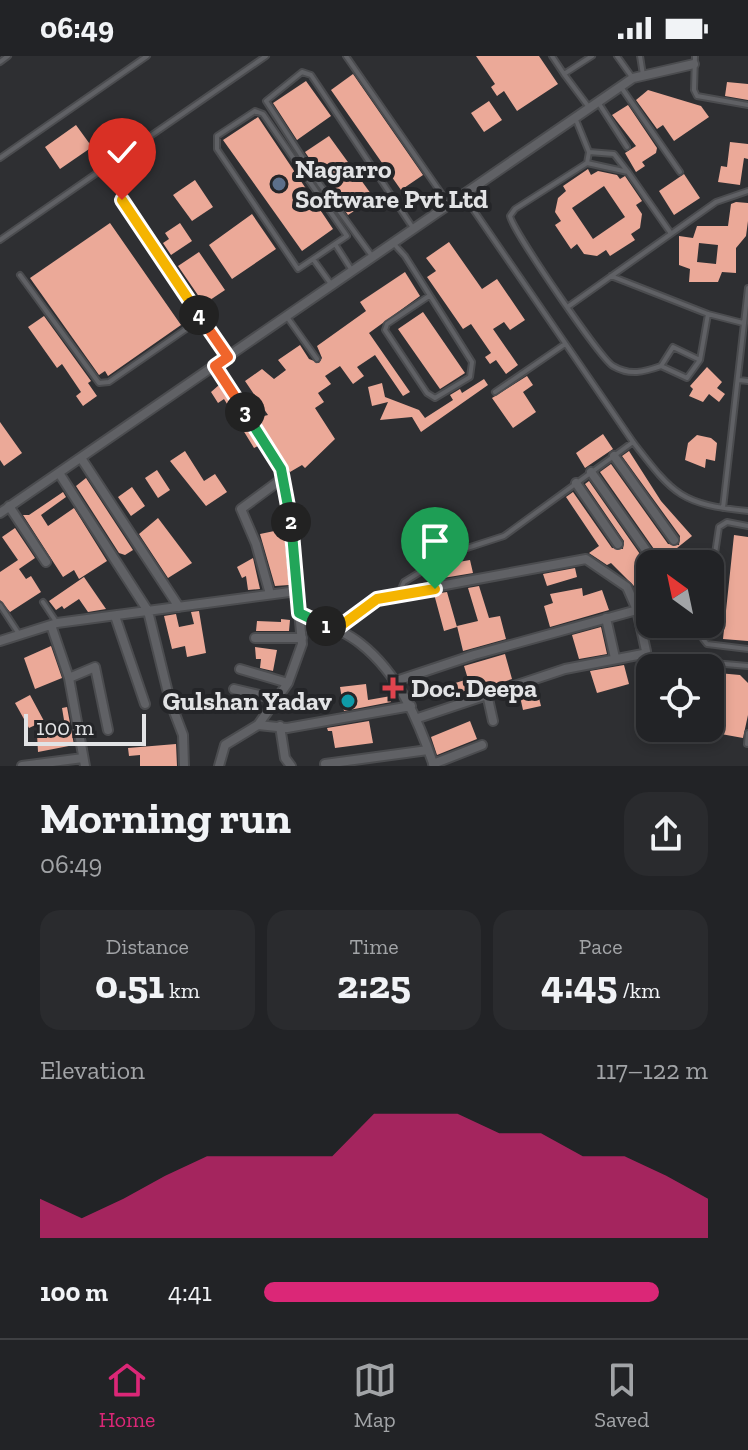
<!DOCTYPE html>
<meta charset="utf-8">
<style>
:root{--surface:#222326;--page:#2a2b2e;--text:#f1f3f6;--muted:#a2a4a7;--line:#3f4043;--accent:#db2777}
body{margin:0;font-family:"Zilla Slab",serif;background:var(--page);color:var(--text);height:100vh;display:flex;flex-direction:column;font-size:30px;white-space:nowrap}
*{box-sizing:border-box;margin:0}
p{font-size:26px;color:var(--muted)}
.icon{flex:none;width:44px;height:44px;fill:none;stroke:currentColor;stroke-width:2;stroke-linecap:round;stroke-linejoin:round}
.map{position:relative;height:710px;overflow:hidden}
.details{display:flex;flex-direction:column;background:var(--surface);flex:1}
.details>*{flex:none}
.needle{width:52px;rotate:327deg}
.fabs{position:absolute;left:636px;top:494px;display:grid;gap:16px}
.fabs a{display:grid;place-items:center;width:88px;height:88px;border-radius:16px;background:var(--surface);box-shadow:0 4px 12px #0003,0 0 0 2px var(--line);font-size:40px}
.scale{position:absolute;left:24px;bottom:20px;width:122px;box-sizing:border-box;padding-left:8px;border:4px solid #e2e3e5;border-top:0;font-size:22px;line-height:28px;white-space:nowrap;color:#e2e3e5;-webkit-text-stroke:6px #242528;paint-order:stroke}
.pin{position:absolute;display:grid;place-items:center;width:68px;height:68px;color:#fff;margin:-82px -34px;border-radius:50% 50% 50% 0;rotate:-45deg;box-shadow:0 0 8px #0007}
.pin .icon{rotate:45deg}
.km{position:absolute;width:40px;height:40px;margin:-20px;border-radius:50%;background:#222;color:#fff;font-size:22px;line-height:40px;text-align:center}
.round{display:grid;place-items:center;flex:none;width:84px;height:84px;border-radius:24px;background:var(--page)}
.overview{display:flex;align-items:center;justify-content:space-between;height:136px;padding:0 40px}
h1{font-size:44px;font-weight:700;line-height:60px}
.metrics{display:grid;grid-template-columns:repeat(3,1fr);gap:12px;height:136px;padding:8px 40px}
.metrics div{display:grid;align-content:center;border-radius:20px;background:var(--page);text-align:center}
.metrics b{font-size:40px;font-weight:700}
.metrics small{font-size:22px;font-weight:400}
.metrics p{font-size:22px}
.chart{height:224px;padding:16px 40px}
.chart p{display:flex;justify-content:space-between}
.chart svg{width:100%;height:144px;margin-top:8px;fill:var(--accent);opacity:.7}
ul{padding:0 40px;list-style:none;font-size:26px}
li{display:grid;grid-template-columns:128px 96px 1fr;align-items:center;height:60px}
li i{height:20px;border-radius:10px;background:var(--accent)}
.status{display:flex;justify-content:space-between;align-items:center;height:56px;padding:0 40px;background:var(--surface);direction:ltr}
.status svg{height:22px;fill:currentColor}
.tabs{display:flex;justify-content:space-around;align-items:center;height:112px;border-top:2px solid var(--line);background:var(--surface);font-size:22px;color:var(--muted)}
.tabs a{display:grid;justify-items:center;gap:4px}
.tabs .selected{color:var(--accent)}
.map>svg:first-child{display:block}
.building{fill:#eba998;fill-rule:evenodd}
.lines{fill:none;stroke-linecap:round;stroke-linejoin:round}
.lane-casing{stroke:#4b4c4f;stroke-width:8}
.street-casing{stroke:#4b4c4f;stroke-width:12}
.lane{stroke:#606165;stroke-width:4}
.street{stroke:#606165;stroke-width:8}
.split-1-casing{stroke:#fff;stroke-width:16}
.split-2-casing{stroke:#fff;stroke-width:16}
.split-3-casing{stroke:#fff;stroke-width:16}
.split-4-casing{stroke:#fff;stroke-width:16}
.split-5-casing{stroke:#fff;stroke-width:16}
.split-1{stroke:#f5b400;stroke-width:10}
.split-2{stroke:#22a559;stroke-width:10}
.split-3{stroke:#22a559;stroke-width:10}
.split-4{stroke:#f0652b;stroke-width:10}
.split-5{stroke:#f5b400;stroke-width:10}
.service-dot{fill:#5c6f8a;stroke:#242528;stroke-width:3}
.health-dot{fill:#e0444e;stroke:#242528;stroke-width:3}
.culture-dot{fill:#0f9aa8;stroke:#242528;stroke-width:3}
.labels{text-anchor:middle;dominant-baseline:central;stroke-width:8;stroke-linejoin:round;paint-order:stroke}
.poi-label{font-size:26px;font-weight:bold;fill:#e2e3e5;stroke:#242528;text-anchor:start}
</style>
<div class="status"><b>06:49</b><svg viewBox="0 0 49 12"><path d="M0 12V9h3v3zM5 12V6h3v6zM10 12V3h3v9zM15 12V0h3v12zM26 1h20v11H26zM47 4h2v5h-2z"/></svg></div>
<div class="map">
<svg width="748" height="710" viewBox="0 0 748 710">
<rect width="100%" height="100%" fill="#2e2f32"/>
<path class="building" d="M476 0H539L558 28 517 55 504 35 497 40 491 31 495 28Z
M353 18 423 119 401 134 331 34Z
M306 25 331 60 297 84 273 47Z
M727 26 748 28V44L725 40Z
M648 34 701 50 709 61 674 85 663 69 657 73 636 44Z
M489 45 502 64 484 76 471 57Z
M628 49 657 92 656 97 642 106 645 110 636 116 625 97 636 90 612 59Z
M258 61 333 173 302 195 223 84Z
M76 69 92 91 60 113 45 91Z
M329 80 374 142 348 159 305 96Z
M730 86 748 88V103L744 102 740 129 718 126 721 110 727 111Z
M588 113 591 119 598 115 617 119 620 123 625 120 642 145 636 149 642 158 640 172 631 178 635 184 610 200 606 194 597 200 584 198 577 188 571 193 555 169 561 165 555 156 558 142 566 135 563 130ZM604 130 625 161 593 183 572 152Z
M684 118 700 142 674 159 659 135Z
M195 124 213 151 192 165 173 139Z
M736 146 748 147V165L746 180 736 192V217L722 216 718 226H689L690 213 679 209V180L693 182 697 170H728L731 148ZM699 187 718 189 716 208 697 206Z
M252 158 276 193 232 223 209 189Z
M110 167 181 269 108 320 105 315 99 319 30 222Z
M180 167 192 185 171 199 163 187 169 183 165 177Z
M449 186 482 233 497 223 525 264 510 274 504 266 493 273 518 309 506 318 496 304 490 308 485 301 491 297 471 268 463 273 427 221 436 215 426 202Z
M199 196 225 234 204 248 178 210Z
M405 216 420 240 369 277 410 336 403 340 375 299 357 311 364 320 353 328 340 310 325 320 331 328 318 337 324 346 315 352 335 383 305 412 302 409 290 416 256 362 268 359 245 325 262 313 274 323 286 314 278 304 300 289 309 303 319 307 322 302 317 290 366 255 360 246Z
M423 256 465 317 440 333 398 273Z
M44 260 91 325 88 327 97 340 83 350 76 340 81 336 62 308 57 312 28 271Z
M707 311 722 326 717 332 725 338 719 346 709 338 703 346 689 340 693 333 690 330Z
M527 320 533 329 523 336 536 356 513 372 492 342Z
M484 323 488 329 421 376 412 361 380 364 388 346 372 350 368 331 382 327 385 341 419 354 425 362 453 344 450 339 460 333 462 337Z
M219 329 258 390 254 392 224 343 218 347 211 336Z
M0 366 22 397 4 410 0 404Z
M603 378 613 393 585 412 576 397Z
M697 379 711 382 717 387 715 405 706 403 705 412 685 404 688 387Z
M185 395 204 425 215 418 227 436 206 450 170 405Z
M629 395 661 445 692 480 677 492 689 508H650V529L645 522 634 530 611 507 607 509 589 497 599 490 566 441 573 436 612 492 623 493 624 485 585 428 589 425 642 501 653 502 654 493 600 416 611 408 668 488 679 489 680 480 622 400Z
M157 414 170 434 158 442 145 422Z
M86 422 133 494 125 499 119 497 76 430Z
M132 431 145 450 131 460 118 441Z
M63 436 66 441 41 459 48 470 74 452 107 505 79 523 74 514 63 521 23 459H29Z
M158 462 192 507 168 522 139 478Z
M15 472 35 502 19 513 26 523 31 520 41 536 10 556 0 544V516L18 504 2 481Z
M284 473 289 529 275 530 260 478Z
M734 479 748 481V585L723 583Z
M253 502 260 533 248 534 246 520 242 522 237 511Z
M470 504 473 517 443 522 441 509Z
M575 512 577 521 547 530 543 518Z
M84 521 106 553 88 556 79 543 64 553 62 550 56 554 49 545Z
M479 530 489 562 500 560 506 583 463 595 457 570 478 565 468 532Z
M582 532 583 540 602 534 609 554 550 571 544 550 553 547 550 538Z
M447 536 457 571 444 575 434 538Z
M199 555 206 597 187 601 185 590 172 593 164 560 176 558 179 571 194 568 191 556Z
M281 563 290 564 289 575H256L257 565 281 566Z
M601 571 607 598 579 603 572 579Z
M51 590 62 622 35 633 24 602Z
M255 591 277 594 273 615 260 612 261 603H256Z
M505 598 512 623 453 643 449 629 468 623 464 610Z
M624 609 629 628 597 637 590 615Z
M718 617 740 619 748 627V659L743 682 710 676 715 669Z
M366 628 368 644 391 640V646L344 655 340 631Z
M536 630 541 650 523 654 519 636Z
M30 639 44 665 29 672 15 647Z
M67 651 74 689 38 696 37 678 66 676 62 652Z
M369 665 373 687 335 692 332 675H328L327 672Z
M470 665 477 683 437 699 431 681Z
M176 688 177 710H140V699L129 700 128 692Z"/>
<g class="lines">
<g class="lane-casing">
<path id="lane" d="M346 0 448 147
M552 0 564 18
M617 0 632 21
M640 0 643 19
M695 0 694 34 697 40 748 49
M0 6 8 0
M621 31 680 116
M598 46 627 91
M588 50 564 18 592 0
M576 64 589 96 587 107 515 153 510 160C513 175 600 302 613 310 630 320 644 316 661 310L687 322 700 304 708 258
M589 96 614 98 628 116
M0 102 147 0
M587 107 628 116 670 176
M464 140 633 386C674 439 680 448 748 455
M122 144 228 301
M0 184 266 0
M394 188 405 200 472 306 470 321 435 342 427 337 385 274 387 268 429 240
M372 200 319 127 266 45 302 16 311 19 413 172
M313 203 298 213 217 93V80L255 55 263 58 347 180 335 188
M20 219 99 327 109 326 202 262
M611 220 708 258 743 267
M331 228 313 203 335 188 351 213
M569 250 716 146 748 135
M287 261 317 303
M661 310 673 291 700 304
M739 324 748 325
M495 336 565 288
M723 452 748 232
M464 493 504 480 633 386
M710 531 719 471 727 466 748 470
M400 535 404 526 440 504 442 492
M43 546 57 567
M0 549 19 578
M704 568 703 583 707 588 748 593
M656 602 748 610
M747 688 748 677"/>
</g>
<g class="street-casing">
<path id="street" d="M215 310 281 413 292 476 302 588 288 627 258 669 225 689 219 710
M614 400 674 484
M81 402 179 551
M591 416 648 497
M59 417 148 555 170 645 183 679 184 710
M576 427 618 488
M9 450 46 506
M0 457 633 22 694 8
M270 538 256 488 241 453 283 422
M299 557C319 566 344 574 361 588 399 618 419 666 434 710
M115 560 145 648
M606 562 615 602
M51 569 69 622 85 710
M335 574 367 549 391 539 586 503 627 531 637 554 646 595 643 598 565 613 418 662
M255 582H302
M0 585 57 567 297 535
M240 613 288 627
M69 622 95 611 108 674
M393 626 474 599 637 554
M234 633 276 643
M487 638 493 665
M258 669 287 672 411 650
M280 670 285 702 291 710
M325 708 428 694
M433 708 482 689
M22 710 83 702"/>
</g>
<use href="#lane" class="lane"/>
<use href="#street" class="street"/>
</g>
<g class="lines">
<g class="split-1-casing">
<path id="split-1" d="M326 570 335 574 377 543 435 533"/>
</g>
<g class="split-2-casing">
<path id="split-2" d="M291 466 299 557 326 570"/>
</g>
<g class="split-3-casing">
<path id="split-3" d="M245 356 281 413 291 466"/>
</g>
<g class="split-4-casing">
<path id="split-4" d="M199 259 228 301 215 310 245 356"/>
</g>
<g class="split-5-casing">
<path id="split-5" d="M122 144 199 259"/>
</g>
<use href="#split-1" class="split-1"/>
<use href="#split-2" class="split-2"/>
<use href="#split-3" class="split-3"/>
<use href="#split-4" class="split-4"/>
<use href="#split-5" class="split-5"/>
</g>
<circle class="service-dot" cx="279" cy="128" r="8"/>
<path class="health-dot" d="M389 620h8v8h8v8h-8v8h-8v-8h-8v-8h8z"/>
<circle class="culture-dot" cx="348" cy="645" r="8"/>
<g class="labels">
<g class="poi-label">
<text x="295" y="113">Nagarro<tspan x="295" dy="30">Software Pvt Ltd</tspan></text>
<text x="411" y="632">Doc. Deepa</text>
<text x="332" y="645" text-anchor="end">Gulshan Yadav</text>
</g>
</g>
</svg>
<div class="fabs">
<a><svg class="needle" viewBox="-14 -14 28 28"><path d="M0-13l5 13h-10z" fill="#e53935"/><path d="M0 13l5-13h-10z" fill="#a2a4a7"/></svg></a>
<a><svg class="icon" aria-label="locate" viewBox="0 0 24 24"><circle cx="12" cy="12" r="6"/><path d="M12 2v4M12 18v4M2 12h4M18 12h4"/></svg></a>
</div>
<div class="scale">100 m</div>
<div class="pin" style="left:435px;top:533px;background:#1e9e55"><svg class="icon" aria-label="arrive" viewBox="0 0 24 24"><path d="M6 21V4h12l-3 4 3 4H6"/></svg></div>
<div class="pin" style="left:122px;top:144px;background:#d93025"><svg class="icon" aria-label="check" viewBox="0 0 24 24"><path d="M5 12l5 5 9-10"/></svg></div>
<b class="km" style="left:326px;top:570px">1</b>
<b class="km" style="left:291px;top:466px">2</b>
<b class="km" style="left:245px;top:356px">3</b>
<b class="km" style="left:199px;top:259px">4</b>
</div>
<section class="details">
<div class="overview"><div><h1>Morning run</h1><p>06:49</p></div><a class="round"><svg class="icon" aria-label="share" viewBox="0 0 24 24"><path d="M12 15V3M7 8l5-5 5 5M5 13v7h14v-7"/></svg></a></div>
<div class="metrics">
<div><p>Distance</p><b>0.51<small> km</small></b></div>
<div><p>Time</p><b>2:25</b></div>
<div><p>Pace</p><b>4:45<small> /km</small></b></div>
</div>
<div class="chart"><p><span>Elevation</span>117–122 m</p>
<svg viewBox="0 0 160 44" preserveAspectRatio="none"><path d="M0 44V32L10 38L20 32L30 25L40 19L50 19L60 19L70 19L80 6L90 6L100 6L110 12L120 12L130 19L140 19L150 25L160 32V44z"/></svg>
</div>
<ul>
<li><b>100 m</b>4:41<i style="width:89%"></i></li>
</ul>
</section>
<nav class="tabs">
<a class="selected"><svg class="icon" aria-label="home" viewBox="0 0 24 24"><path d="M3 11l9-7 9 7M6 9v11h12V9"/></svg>Home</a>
<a><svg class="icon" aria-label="map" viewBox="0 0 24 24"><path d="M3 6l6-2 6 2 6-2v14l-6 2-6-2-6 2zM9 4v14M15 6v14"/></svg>Map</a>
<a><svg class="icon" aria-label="saved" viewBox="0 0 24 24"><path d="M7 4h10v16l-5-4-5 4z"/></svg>Saved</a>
</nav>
